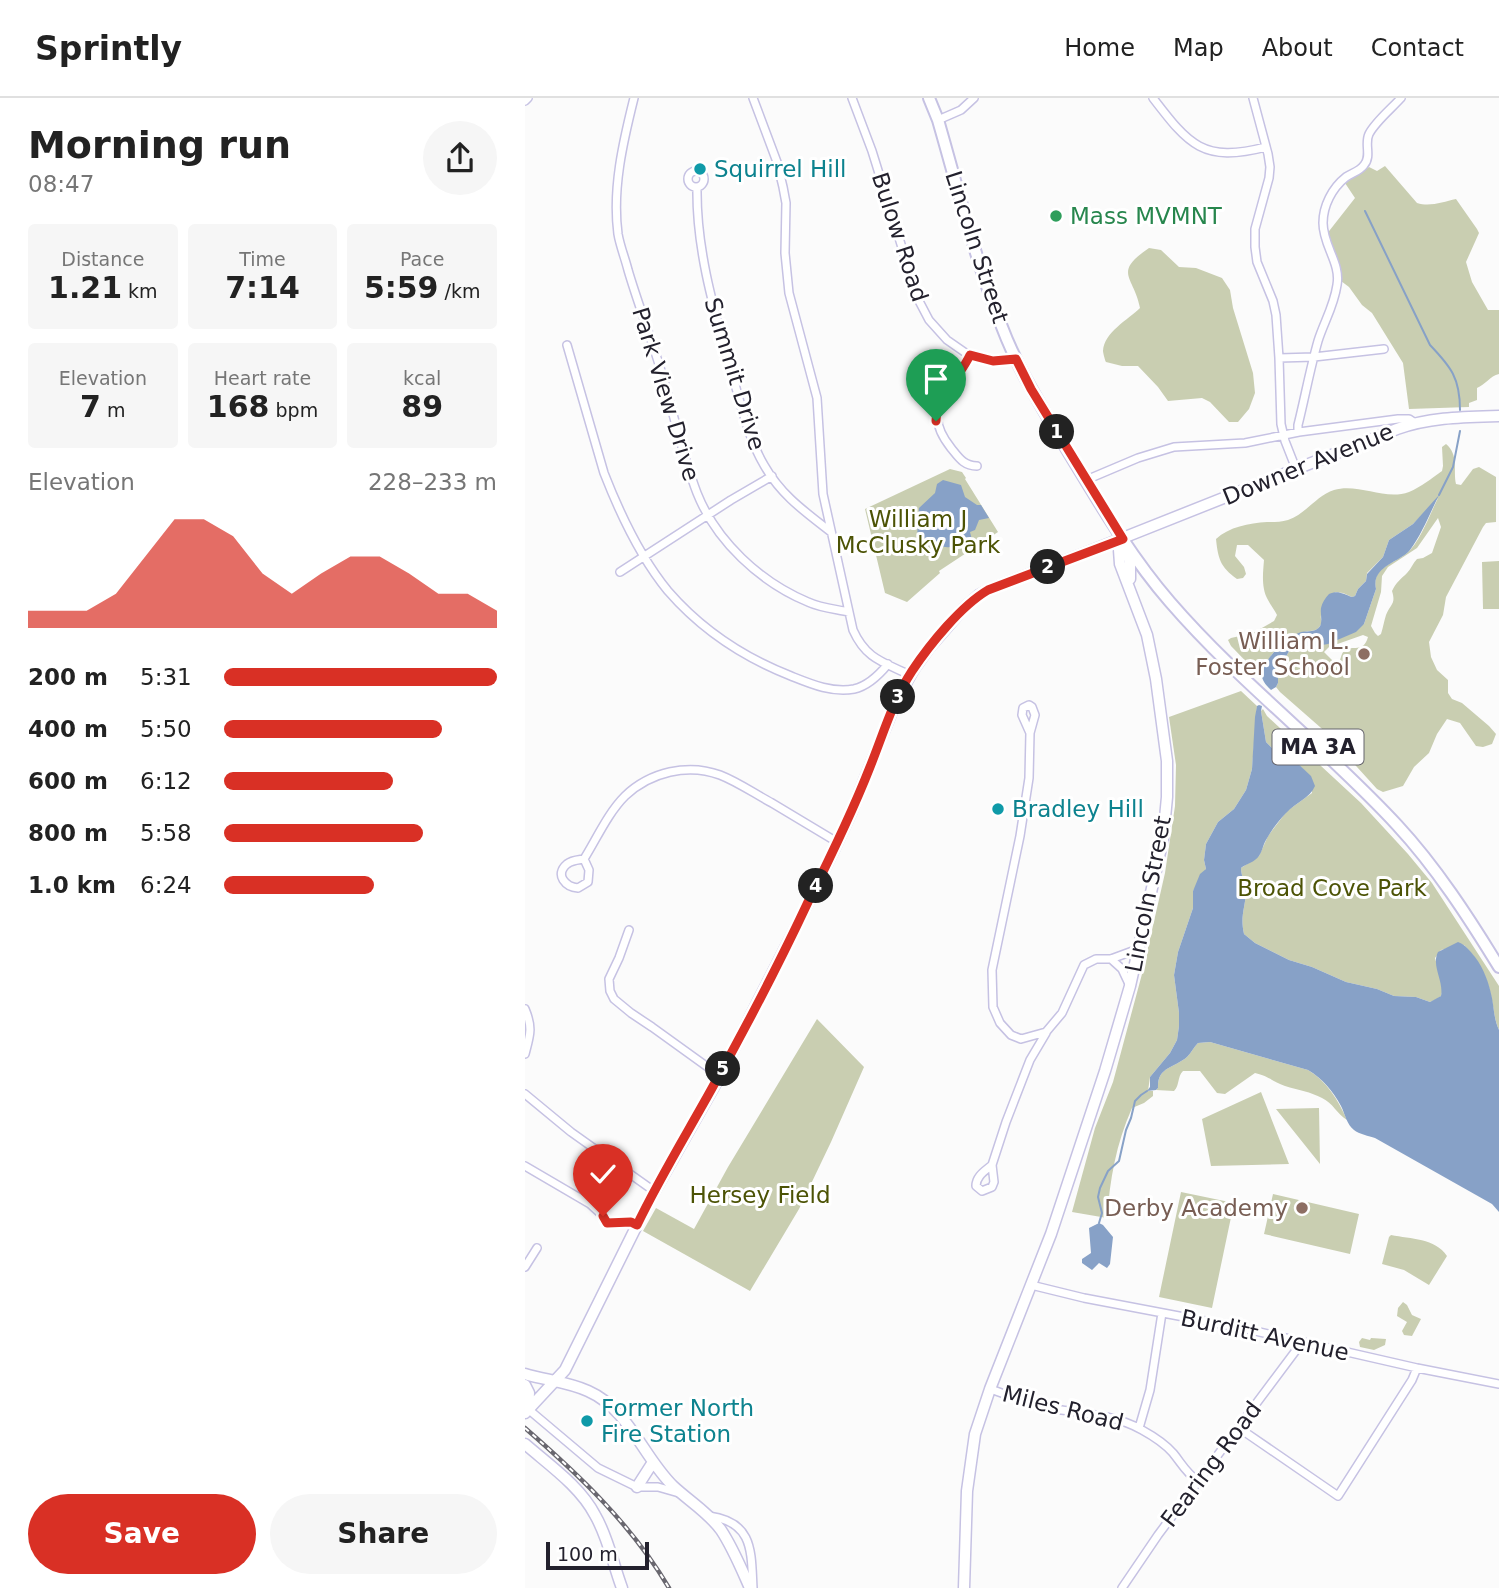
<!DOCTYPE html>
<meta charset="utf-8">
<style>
:root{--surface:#fff;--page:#f6f6f6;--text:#222;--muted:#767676;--line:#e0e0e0;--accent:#d93025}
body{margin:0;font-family:"DejaVu Sans",sans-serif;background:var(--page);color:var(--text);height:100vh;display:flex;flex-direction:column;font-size:26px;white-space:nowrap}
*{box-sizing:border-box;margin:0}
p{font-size:23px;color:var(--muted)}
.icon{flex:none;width:38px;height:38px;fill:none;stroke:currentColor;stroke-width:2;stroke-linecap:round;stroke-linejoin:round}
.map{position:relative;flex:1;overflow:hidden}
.drawer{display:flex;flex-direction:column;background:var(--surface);width:525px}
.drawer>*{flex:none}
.scale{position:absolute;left:21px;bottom:18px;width:103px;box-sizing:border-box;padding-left:7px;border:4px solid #23212d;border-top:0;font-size:19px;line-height:24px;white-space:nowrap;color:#23212d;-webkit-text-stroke:5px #fff;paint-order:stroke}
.pin{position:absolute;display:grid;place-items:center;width:60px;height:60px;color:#fff;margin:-72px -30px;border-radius:50% 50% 50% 0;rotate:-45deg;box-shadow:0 0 7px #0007}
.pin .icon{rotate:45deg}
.km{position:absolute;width:35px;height:35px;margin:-18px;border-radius:50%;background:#222;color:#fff;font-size:19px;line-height:35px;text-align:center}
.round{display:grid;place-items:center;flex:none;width:74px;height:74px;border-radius:37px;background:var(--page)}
.overview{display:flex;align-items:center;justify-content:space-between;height:119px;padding:0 28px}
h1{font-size:38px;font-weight:700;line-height:52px}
.stats{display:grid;grid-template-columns:repeat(3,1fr);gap:10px;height:119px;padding:7px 28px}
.stats div{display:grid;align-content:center;border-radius:7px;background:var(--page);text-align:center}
.stats b{font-size:30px;font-weight:700}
.stats small{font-size:19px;font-weight:400}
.stats p{font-size:19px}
.chart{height:196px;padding:14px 28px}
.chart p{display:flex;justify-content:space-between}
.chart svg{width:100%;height:126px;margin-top:7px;fill:var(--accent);opacity:.7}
.primary-button{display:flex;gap:14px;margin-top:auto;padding:14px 28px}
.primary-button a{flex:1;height:80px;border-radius:42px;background:var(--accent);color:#fff;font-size:28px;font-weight:700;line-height:80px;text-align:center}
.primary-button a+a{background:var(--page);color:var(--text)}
ul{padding:0 28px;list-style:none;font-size:23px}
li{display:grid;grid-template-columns:112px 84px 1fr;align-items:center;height:52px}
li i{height:18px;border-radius:9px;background:var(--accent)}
header{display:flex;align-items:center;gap:42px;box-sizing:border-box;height:98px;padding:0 35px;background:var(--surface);border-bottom:2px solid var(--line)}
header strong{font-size:33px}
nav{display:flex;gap:38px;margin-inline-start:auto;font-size:24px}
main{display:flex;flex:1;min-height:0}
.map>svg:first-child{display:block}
.green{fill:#c9ceb1;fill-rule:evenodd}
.water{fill:#87a1c7}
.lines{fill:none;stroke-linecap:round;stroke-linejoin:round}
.stream{stroke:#87a1c7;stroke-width:2}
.street-casing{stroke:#c6c2e3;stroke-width:10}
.secondary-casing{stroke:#c6c2e3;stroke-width:13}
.primary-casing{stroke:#c6c2e3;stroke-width:14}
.street{stroke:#fff;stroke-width:7}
.secondary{stroke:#fff;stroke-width:10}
.primary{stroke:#fff;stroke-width:10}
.rail-casing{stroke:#69676f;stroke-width:4.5}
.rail{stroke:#fff;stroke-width:2;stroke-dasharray:5;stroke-linecap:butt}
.route-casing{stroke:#fff;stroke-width:14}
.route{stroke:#d93025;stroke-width:9}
.culture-dot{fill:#0f9aa8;stroke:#fff;stroke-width:2.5}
.leisure-dot{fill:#2e9e5b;stroke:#fff;stroke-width:2.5}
.education-dot{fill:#8d6e63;stroke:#fff;stroke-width:2.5}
.labels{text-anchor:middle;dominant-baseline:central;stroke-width:6;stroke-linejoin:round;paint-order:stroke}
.shield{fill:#fff;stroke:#65646c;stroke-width:2}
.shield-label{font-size:21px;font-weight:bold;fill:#23212d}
.culture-label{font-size:23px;fill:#0d838f;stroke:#fff;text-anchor:start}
.leisure-label{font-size:23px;fill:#27864d;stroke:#fff;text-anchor:start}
.street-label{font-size:23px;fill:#23212d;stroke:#fff}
.park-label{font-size:23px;fill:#4c5305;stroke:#fff}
.education-label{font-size:23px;fill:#785e54;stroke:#fff;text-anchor:end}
</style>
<header>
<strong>Sprintly</strong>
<nav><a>Home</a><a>Map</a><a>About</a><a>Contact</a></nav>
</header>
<main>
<section class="drawer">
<div class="overview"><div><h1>Morning run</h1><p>08:47</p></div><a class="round"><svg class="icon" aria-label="share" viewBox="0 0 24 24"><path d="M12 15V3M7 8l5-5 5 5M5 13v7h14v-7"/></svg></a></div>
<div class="stats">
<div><p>Distance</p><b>1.21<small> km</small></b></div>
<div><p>Time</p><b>7:14</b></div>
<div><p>Pace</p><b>5:59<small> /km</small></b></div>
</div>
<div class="stats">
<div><p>Elevation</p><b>7<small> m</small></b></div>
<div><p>Heart rate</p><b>168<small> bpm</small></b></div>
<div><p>kcal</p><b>89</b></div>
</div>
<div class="chart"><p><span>Elevation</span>228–233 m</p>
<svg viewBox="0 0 160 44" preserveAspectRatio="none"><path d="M0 44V38L10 38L20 38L30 32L40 19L50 6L60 6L70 12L80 25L90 32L100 25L110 19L120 19L130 25L140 32L150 32L160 38V44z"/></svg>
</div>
<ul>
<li><b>200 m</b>5:31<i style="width:100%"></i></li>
<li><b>400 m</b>5:50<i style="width:80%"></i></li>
<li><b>600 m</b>6:12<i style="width:62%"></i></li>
<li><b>800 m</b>5:58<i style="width:73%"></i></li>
<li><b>1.0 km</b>6:24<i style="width:55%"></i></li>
</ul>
<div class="primary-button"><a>Save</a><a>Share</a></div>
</section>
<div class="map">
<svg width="974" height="1490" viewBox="0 0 974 1490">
<rect width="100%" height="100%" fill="#fbfbfb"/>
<path class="green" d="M860 68 892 105C905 109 918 104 931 101L952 131 954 135 941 164 947 184 963 212H974V276C965 278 960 287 952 290V302L944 305V309L884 311 878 265 847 215 837 207 824 189 816 183 801 137 830 100 820 85 844 69 852 73Z
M624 150 636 152 654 169 671 170 697 180 705 192 708 210 728 275 730 295 724 311 713 324H704L685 304 677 300 643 303 633 289 613 268H597L581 264C580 263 578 254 578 253 579 234 603 222 615 210 609 178 587 175 624 150Z
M921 346C934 357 928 372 931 386L936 387 948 371 954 369 971 379V424L961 425 958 429 921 499 918 517 904 544 906 559 912 572 923 582V595L927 601 937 605 964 628 971 636 967 646 958 649 951 648 935 625 922 621 912 636 904 655 889 669 878 688 858 694 852 691 822 658 820 651 755 594 751 589 753 585V572L766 550 772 547 785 549 839 526 851 491C846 469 869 466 882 455 895 444 905 416 913 400L888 426 864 442 858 459 842 475 841 483 833 491 830 498 827 499 818 495 810 494C806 500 797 510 796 517 795 525 799 521 795 528 791 535 781 532 775 535 758 543 738 560 737 580L706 548 703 542 706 540 728 535 749 523 752 517C749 511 746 508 743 502 736 490 738 475 739 462L723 447H712L710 458 719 469 721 476 718 480 712 481C695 469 693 460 691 441 704 429 724 425 742 424 750 424 756 424 763 422 781 416 792 397 809 392 834 385 860 403 884 394 896 389 907 380 917 373L918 368 917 349ZM913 420 916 429 907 455 898 460 892 461C888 465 886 471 882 475 876 481 871 484 867 493 871 506 866 505 861 517 859 523 858 530 856 536L853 538 850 535 846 528 856 494 857 478 863 469 892 450ZM838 537 843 539C838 556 828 546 819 553 816 556 816 561 814 564H809L799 554 804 549Z
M425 371 437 374 441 380 440 381 473 434 414 473 415 475 382 504 360 495 340 411Z
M974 463V511H958L957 464Z
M716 593 732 608 727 671 721 692 709 711 693 724 681 746 679 762 681 771 668 793V810L653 854 649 877 654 915V928L652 942 645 955 625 979 623 993H628V998L619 1005 607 1010C591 1046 585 1081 582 1120L547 1114 570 1030 588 984 617 876 640 775 650 708 651 667 644 619Z
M738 611 742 618 836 705 883 756 907 785 974 888V932C969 921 969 910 966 898 962 878 953 861 939 847 927 846 927 850 916 852L910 860 918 890 916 898 912 901 905 904 891 899 869 898 852 891 821 884 787 869 764 862 730 845 719 836C715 818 720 811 721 794 721 785 716 779 716 770L734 758 743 738 762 713 787 695 785 678 767 660 749 652 741 644 736 613Z
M292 921 339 969 306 1044 274 1111 225 1193 118 1133 131 1110 169 1131 203 1069Z
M685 944 783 972C802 983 813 1002 822 1022 812 1016 808 1005 797 1000 786 994 773 992 760 988 748 984 744 978 730 975L700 996 692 995 675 973H658C652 979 655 987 649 993L631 992 633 990C632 969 649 970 662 959 666 955 669 949 673 945Z
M736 994 764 1066 686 1068 677 1021Z
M794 1010 795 1066 751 1011Z
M656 1094 709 1105 687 1210 634 1199Z
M748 1096 834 1116 825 1156 739 1136Z
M866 1137C886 1141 910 1140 922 1158L904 1187 879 1172 857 1166 864 1139Z
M878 1204 882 1207 887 1217 896 1221 887 1238 879 1237 877 1233 882 1224 872 1218 873 1210Z
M837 1240 845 1242 846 1240 861 1241 860 1247 849 1252 835 1249 834 1244Z"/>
<path class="water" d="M418 382 436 387 440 399 452 407H456L464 420 454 422 450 432 445 434 448 446 445 448 436 445C418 455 416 444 399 446L392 439 394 410 410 395 412 386Z
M914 397C905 415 897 436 885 452 874 465 846 468 851 491L839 526 831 534 803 546 785 549 772 547 766 550 753 572V585L751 589 746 592C742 588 738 584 737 579 736 562 762 539 776 534 780 533 789 534 792 531 799 527 795 517 796 510 797 505 800 500 804 496 813 492 818 496 827 499L830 498 833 491 841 483 842 476 858 459 864 442 888 426Z
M734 607 737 608 736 613 741 644 749 652 767 660 786 678 790 688C785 700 770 705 761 715 754 722 746 733 741 742 738 747 737 754 734 758 730 764 721 766 716 770 716 779 721 785 721 794 720 811 715 818 719 836L730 845 764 862 787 869 821 884 852 891 869 898 891 899 905 904 916 898C919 883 906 868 913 854L933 844C941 847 945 853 950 859 959 871 964 885 967 900 969 911 969 921 974 932V1114L967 1106 850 1040C844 1038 834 1036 829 1032 822 1027 820 1016 816 1008 808 993 797 980 783 972L685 944 673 945C669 949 666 955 662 959 649 970 632 969 633 990L631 992 622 993 625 989V979L645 955 652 942 654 928V915L649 877 653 854 668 810V793L675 776 681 771 679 762 681 746 693 724 709 711 721 692 727 671 730 619 732 608Z
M574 1125 578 1127 588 1139 585 1166 582 1170 574 1165 567 1172 557 1165V1161L566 1155 564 1130Z"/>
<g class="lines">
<path class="stream" d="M840 113 905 247C926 269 935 280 935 312
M914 397 928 369 935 333
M574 1125 577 1115 573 1099 575 1090 583 1073 594 1063 601 1032 606 1020 610 1003 616 997 622 993"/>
<g class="street-casing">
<path id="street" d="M109 0C98 44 87 91 93 136 95 148 100 160 103 172 113 206 126 239 136 273 148 313 157 356 172 395 191 443 235 484 283 504 296 510 310 511 324 514
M228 0 252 64 258 89 261 105 260 155 264 195 292 300 298 396 328 532C341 561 358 564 385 577
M327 0 347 53 393 201 404 222 422 242 445 258 468 263 491 261
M628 0C664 47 678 65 741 49
M728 0 743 56 745 69 744 80 730 131V149L732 164 748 203 751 217 754 260 756 326 760 343 771 371
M0 3 3 0
M413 22 436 12 449 0
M163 81a8 8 0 1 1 16 0a8 8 0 1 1-16 0Z
M172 89C171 153 190 215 207 276 216 306 223 340 239 367 256 397 279 413 306 434
M42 247 79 375C95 416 115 459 143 493 176 531 220 560 266 578 286 586 307 595 329 591 343 588 354 577 363 566
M445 258C429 296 393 309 426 350 434 360 439 368 452 368
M754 260 789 259 859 251
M773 334V327C780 299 785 271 793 243 799 224 809 208 812 187 816 165 798 148 798 125 798 108 807 90 821 79 827 75 835 73 839 67 847 58 839 46 844 36 850 24 867 10 876 0
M561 382 613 360 649 349 720 345 774 334 873 321H884L890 325
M95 474 206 402 247 378
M505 635 510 617 507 609 504 607 498 610 497 617 505 635 504 680 495 738 467 872 468 909 475 925 486 937 496 941 521 934 537 915 559 867 571 861H586L613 851
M59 761 64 772 63 784 53 790C41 789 29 777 42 766 47 762 53 762 59 761 72 740 83 715 100 698 125 674 163 665 195 677 213 684 230 696 247 705 269 718 290 731 312 744
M104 832 94 860 84 881 85 893 89 901 106 915 127 929 195 978
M586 861 597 871 605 888
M0 911C8 930 5 937 0 956
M0 996 46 1034 129 1093
M467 1067C460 1073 451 1078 451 1088L457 1093 467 1089 469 1084 467 1067 481 1024 505 962 521 935
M0 1068 65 1106 76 1116 82 1125 106 1124 112 1127
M0 1169 12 1150
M506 1187 559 1200 717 1230 892 1270 974 1286
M465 1291C484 1297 502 1306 522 1310 554 1315 589 1316 617 1332 628 1338 640 1346 648 1355 657 1366 661 1375 673 1383
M3 1311 73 1370 112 1389H133L154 1395
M614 1330 625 1292 637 1215
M714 1330 813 1398 887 1282 892 1270
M184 1418C229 1424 226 1454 228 1490
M597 1490 633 1437 772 1251 775 1243"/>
</g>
<g class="secondary-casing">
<path id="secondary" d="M600 448 605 462V481
M0 1276C20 1282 43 1284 63 1293 104 1311 118 1359 148 1388 164 1403 183 1414 196 1432 208 1450 216 1470 225 1490
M0 1287 4 1295 3 1311
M0 1315 40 1272 124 1103 195 978 275 821 307 756 326 715 372 601 389 571 404 550 438 511 454 497 463 492 560 455 872 331C905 319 940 319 974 318
M0 1346C24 1367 55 1388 70 1417 83 1439 88 1466 97 1490
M112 1389 128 1364
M439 1490 442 1393 450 1336 465 1291 526 1136 580 973 605 888 638 741 642 699V663L631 581 622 537 595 466 594 452 598 441"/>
</g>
<g class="primary-casing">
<path id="primary" d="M404 0 413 22C433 91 450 162 477 229 494 274 520 314 544 355 575 406 606 459 645 504 714 584 800 649 872 727 911 769 944 820 974 869"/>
</g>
<use href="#street" class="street"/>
<use href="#secondary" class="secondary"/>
<use href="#primary" class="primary"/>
<g class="rail-casing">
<path id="rail" d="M0 1330C54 1377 107 1427 144 1490"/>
</g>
<use href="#rail" class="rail"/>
</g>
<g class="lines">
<g class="route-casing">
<path id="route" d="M78 1118 82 1125 106 1124 112 1127C134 1081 161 1037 186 992 220 931 253 868 283 804 305 760 327 715 345 669 358 637 368 602 387 573 405 546 436 508 463 492L598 441 506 291 491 261 468 263 445 257C436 277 411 301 411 323"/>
</g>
<use href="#route" class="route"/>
</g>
<g class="culture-dot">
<circle cx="175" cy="71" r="7"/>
<circle cx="473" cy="711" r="7"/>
<circle cx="62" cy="1323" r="7"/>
</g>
<circle class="leisure-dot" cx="531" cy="118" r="7"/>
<g class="education-dot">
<circle cx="839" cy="556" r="7"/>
<circle cx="777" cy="1110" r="7"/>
</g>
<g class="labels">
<rect class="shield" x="747.5" y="631.5" width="91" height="35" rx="5"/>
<g class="shield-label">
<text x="793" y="649">MA 3A</text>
</g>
<g class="culture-label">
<text x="189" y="71">Squirrel Hill</text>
<text x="487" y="711">Bradley Hill</text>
<text x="76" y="1310">Former North<tspan x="76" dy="26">Fire Station</tspan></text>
</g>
<g class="leisure-label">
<text x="545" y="118">Mass MVMNT</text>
</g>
<g class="street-label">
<text transform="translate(375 139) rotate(72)">Bulow Road</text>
<text transform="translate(452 149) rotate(72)">Lincoln Street</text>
<text transform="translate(210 276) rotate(73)">Summit Drive</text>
<text transform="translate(141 296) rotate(73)">Park View Drive</text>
<text transform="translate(783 366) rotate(-22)">Downer Avenue</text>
<text transform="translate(623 796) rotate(-79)">Lincoln Street</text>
<text transform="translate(740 1237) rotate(12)">Burditt Avenue</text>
<text transform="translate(538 1310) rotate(14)">Miles Road</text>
<text transform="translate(686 1366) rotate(-53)">Fearing Road</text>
</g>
<g class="park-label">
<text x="393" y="421">William J<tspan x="393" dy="26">McClusky Park</tspan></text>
<text x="807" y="790">Broad Cove Park</text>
<text x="235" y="1097">Hersey Field</text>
</g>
<g class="education-label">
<text x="825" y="543">William L.<tspan x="825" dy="26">Foster School</tspan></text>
<text x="763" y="1110">Derby Academy</text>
</g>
</g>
</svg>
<div class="scale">100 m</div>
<div class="pin" style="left:411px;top:323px;background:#1e9e55"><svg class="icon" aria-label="arrive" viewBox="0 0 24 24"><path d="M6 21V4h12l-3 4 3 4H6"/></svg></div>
<div class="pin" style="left:78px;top:1118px;background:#d93025"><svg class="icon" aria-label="check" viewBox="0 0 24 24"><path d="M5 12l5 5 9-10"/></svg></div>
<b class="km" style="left:532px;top:334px">1</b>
<b class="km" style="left:523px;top:469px">2</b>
<b class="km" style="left:373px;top:599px">3</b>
<b class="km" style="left:291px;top:788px">4</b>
<b class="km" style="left:198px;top:971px">5</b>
</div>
</main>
